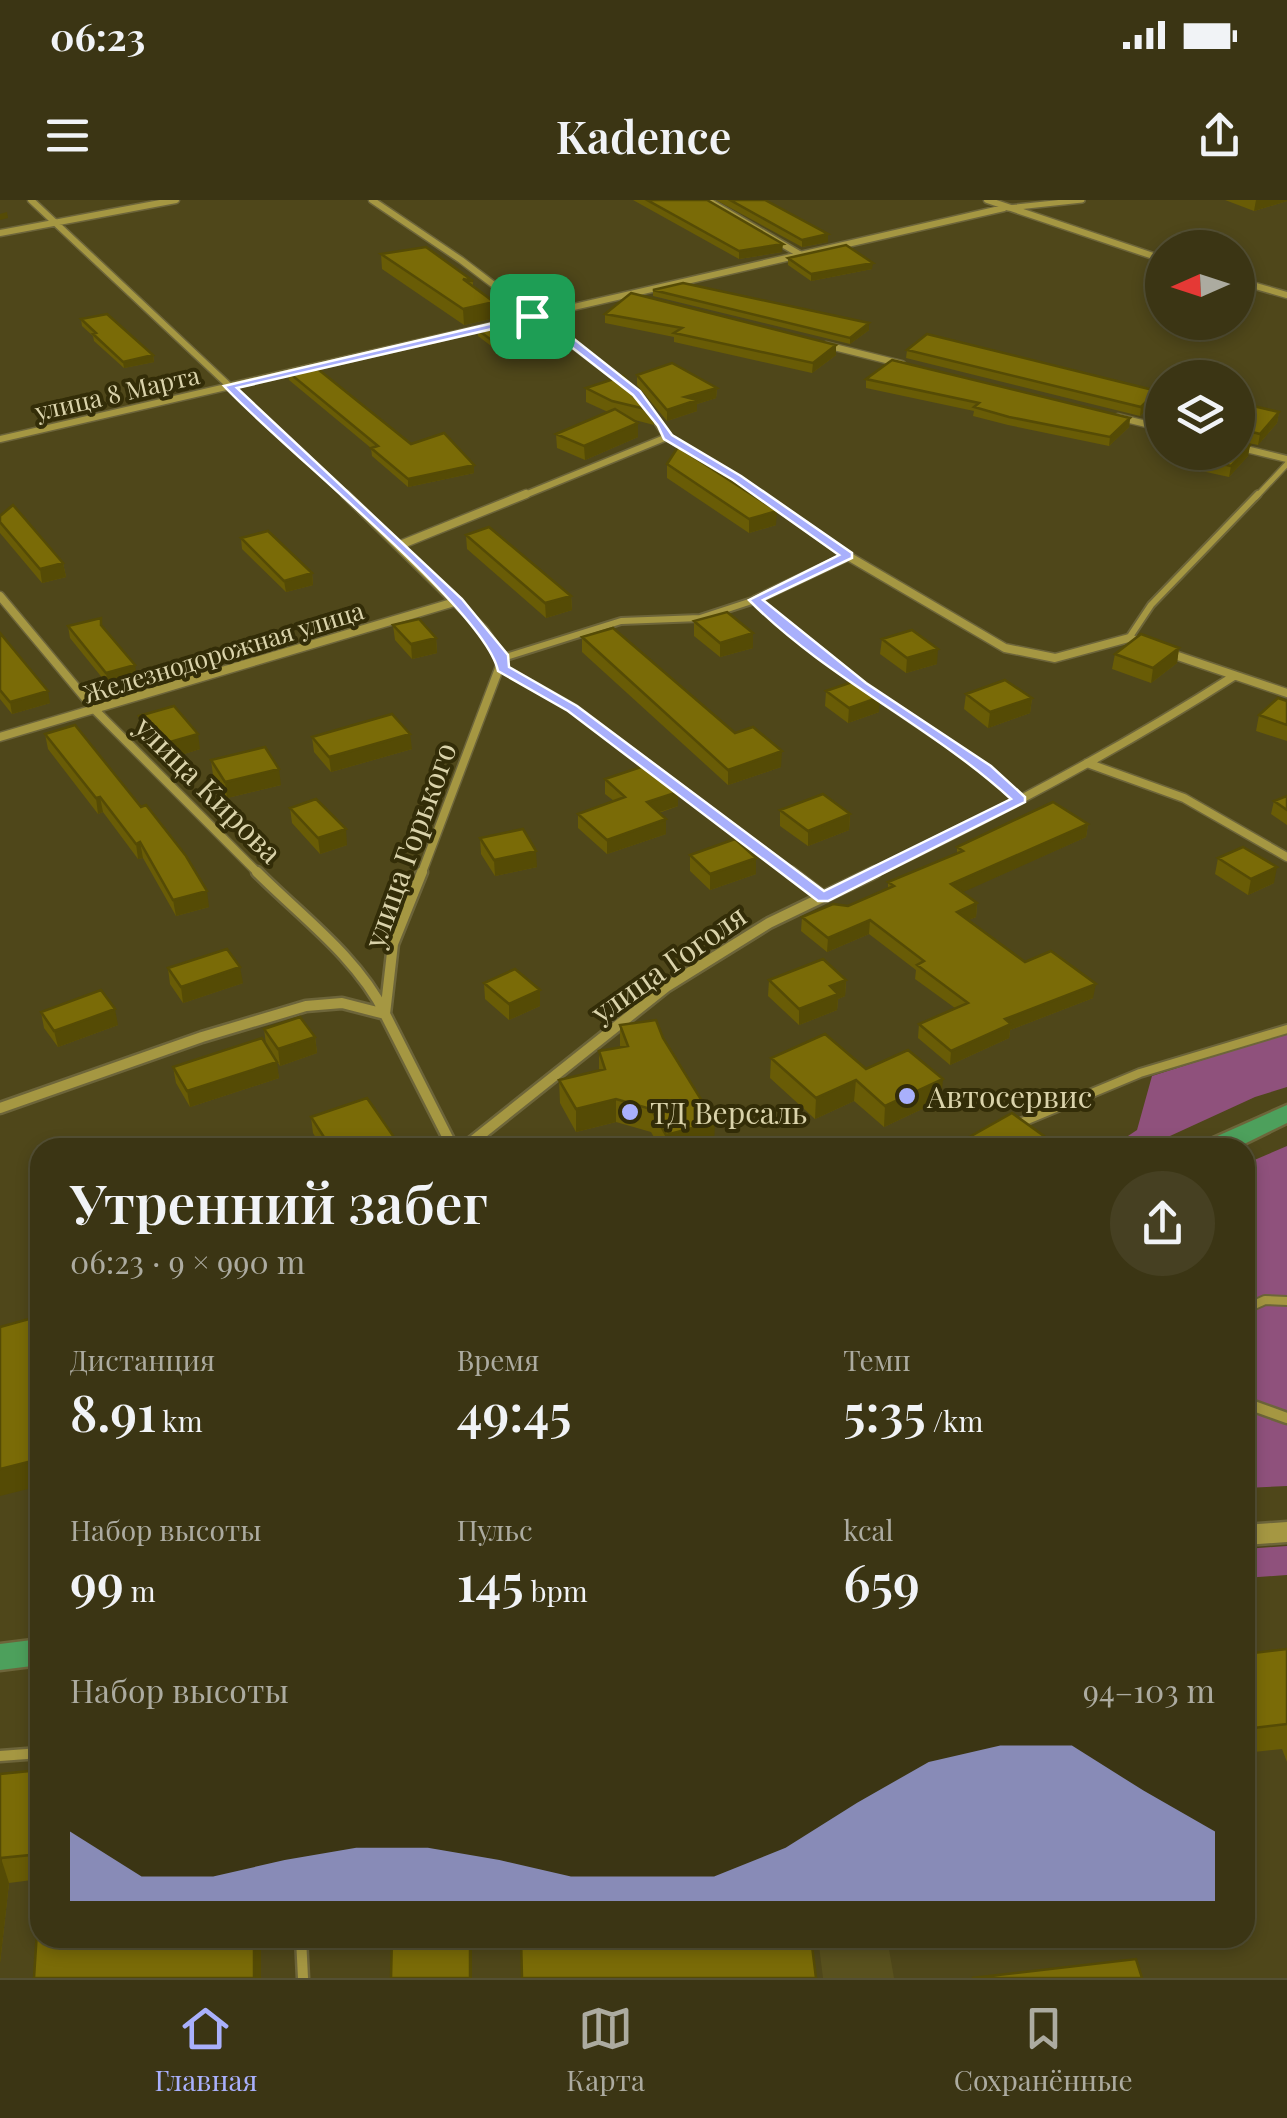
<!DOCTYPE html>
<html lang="ru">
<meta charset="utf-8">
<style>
:root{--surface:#3b3514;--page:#464022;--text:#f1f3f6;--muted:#acaba0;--line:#545034;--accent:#a9b0fc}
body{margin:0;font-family:"Playfair Display",serif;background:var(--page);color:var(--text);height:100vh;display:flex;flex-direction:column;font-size:38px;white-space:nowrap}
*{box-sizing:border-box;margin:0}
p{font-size:32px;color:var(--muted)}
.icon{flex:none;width:55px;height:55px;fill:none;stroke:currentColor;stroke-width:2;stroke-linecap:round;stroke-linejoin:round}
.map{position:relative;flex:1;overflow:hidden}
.sheet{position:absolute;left:30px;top:938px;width:1225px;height:810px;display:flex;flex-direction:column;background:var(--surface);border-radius:30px;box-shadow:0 5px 15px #0003,0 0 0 2px var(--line)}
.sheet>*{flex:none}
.needle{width:65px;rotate:267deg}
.fabs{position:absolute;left:1145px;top:30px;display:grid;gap:20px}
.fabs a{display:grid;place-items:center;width:110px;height:110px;border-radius:50%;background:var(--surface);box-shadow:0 5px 15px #0003,0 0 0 2px var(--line);font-size:50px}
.pin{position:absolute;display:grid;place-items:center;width:85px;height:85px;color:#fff;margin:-42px;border-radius:20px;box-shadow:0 5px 15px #0006}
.round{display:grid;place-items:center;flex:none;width:105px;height:105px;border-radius:52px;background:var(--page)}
.summary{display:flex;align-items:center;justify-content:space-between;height:170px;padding:0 40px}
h1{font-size:55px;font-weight:600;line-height:75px}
.stats{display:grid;grid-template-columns:repeat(3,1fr);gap:15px;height:170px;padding:10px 40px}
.stats div{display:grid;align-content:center}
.stats b{font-size:50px;font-weight:600}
.stats small{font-size:28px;font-weight:400}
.stats p{font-size:28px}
.chart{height:280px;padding:20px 40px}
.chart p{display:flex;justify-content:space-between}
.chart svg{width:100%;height:180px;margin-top:10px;fill:var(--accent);opacity:.7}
.status{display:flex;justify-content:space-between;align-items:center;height:70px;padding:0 50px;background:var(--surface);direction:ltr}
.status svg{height:28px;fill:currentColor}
header{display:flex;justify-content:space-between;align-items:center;height:130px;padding:0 40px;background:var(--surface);font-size:45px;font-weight:600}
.dock{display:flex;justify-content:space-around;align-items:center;height:140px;border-top:2px solid var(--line);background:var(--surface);font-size:28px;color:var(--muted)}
.dock a{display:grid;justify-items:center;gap:5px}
.dock .on{color:var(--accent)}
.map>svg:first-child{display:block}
.built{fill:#59511e}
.green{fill:#8f517c}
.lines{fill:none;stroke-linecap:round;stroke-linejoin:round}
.lane-far3-casing{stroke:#6d653a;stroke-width:8}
.lane-far2-casing{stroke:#6d653a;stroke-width:10}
.lane-far1-casing{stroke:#6d653a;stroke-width:12}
.lane-casing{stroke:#6d653a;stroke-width:15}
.street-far2-casing{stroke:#6d653a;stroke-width:9}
.street-far1-casing{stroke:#6d653a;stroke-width:11}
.street-casing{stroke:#6d653a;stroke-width:15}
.secondary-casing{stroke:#6d653a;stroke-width:5}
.primary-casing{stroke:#6d653a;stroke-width:5}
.lane-far3{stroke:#a59742;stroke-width:5}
.lane-far2{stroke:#a59742;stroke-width:6}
.lane-far1{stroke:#a59742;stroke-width:8}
.lane{stroke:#a59742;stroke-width:10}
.street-far2{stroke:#a59742;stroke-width:6}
.street-far1{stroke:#a59742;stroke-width:8}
.street{stroke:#a59742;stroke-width:10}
.secondary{fill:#a59742;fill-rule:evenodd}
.primary{fill:#4da05c;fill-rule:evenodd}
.wall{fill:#695c06}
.shaded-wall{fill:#554b05}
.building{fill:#7a6b07;stroke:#554b05;stroke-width:2.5}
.route{fill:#a9b0fc;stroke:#fff;stroke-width:2.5;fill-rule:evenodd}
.poi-dot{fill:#a9b0fc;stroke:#332d08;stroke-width:4}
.labels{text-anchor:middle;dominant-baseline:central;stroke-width:8;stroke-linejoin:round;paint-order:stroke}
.far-street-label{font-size:25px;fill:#dad3ab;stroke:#332d08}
.street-label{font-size:30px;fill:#dad3ab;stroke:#332d08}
.poi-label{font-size:30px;fill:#dad3ab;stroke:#332d08;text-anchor:start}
</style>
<div class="status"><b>06:23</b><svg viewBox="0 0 49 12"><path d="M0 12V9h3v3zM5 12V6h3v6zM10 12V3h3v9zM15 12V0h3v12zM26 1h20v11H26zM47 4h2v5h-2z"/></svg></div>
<header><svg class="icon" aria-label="menu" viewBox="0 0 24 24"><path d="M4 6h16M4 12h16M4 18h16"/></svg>Kadence<svg class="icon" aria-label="share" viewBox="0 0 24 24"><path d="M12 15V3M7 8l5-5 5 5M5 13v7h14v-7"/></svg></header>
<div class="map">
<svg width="1287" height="1778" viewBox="0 0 1287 1778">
<rect width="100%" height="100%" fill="#4f471a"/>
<path class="built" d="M818 1738H887L894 1778H823Z"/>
<path class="green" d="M1287 833V887L1255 897 1146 947 1110 948 1137 930 1152 876Z
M1287 946V1286L1245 1288V964Z
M1287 1346V1375L1245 1378V1349Z"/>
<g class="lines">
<g class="lane-far3-casing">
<path id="lane-far3" d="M1008 8 1082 0
M1256 297 1287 264"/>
</g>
<g class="lane-far2-casing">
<path id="lane-far2" d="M1129 438 1151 405 1258 294
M503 458 621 421 700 418 755 400"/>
</g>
<g class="lane-far1-casing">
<path id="lane-far1" d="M1015 925 1140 873 1287 829
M1245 1109 1265 1100 1287 1101"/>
</g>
<g class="lane-casing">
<path id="lane" d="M1245 1203 1287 1218
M0 1556 40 1553
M301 1738 303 1778"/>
</g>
<g class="street-far2-casing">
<path id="street-far2" d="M31 0 348 297
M372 0 461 60 627 186
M707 0 801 55
M987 0 1162 59
M0 33 176 0
M1238 81 1287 95
M826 145 902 164
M646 205 667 237
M1118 217 1162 228
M667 237 763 297
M0 239 1004 8
M1238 247 1287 259
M520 297 667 237"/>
</g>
<g class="street-far1-casing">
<path id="street-far1" d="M345 294 484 430 503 458 421 675
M760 294 848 356 1005 448 1055 458 1129 438 1146 444
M400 345 526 294
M848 356 755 400 862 485 986 569 1020 600
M0 396 96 511 260 675
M1166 452 1287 493
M502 468 573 508 794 675
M0 537 458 401
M1087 563 1184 598 1287 657
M870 675C995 615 1117 551 1234 476"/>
</g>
<g class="street-casing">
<path id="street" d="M257 672C302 717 356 756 385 813
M422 672 393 744 385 814 453 948
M790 672 823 697
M0 908 202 837 306 806 342 803 385 814
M464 948 666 787 769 723 875 672"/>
</g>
<g class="secondary-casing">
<path id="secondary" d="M1287 1322V1342L1245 1345V1325Z"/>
</g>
<g class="primary-casing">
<path id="primary" d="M1287 905V923L1236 948H1200L1204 942Z
M40 1439V1465L0 1470V1444Z"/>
</g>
<use href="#lane-far3" class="lane-far3"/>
<use href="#lane-far2" class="lane-far2"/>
<use href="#lane-far1" class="lane-far1"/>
<use href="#lane" class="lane"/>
<use href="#street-far2" class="street-far2"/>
<use href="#street-far1" class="street-far1"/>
<use href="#street" class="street"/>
<use href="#secondary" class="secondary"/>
<use href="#primary" class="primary"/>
</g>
<path class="wall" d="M633 0H707L782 52 739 59Z
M716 0H765L828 42 802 47Z
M1225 0H1287V1L1254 11Z
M381 54 473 81V87L494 102V118L464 125 382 69Z
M788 58 872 69 811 81 788 65Z
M653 90 869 123V130L850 144 653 96Z
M605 114 836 155 812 173 674 142V137L605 123Z
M81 119 153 155 154 162 124 168 94 141 93 136 82 126Z
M478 130 530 145 499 152 478 136Z
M907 150 1156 200 1140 216 906 158Z
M288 172 411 244 474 265V273L408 287 372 256 371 248 289 180Z
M637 175 717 188 716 198 697 204V211L667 221 637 185Z
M866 179 1130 218 1129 227 1109 246 1008 225 973 216 974 211 866 188Z
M586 188 654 211V225L631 219 638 223V237L585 260 557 248 556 234 608 212 586 202Z
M1279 212 1277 223 1258 245 1238 241V217Z
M1250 245 1248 256 1229 277 1197 270 1199 258Z
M667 264 776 325 749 333 667 278Z
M0 316 63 363 66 377 42 383 0 333Z
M466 335 571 396 572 410 546 418 467 349Z
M241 338 312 373 313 385 286 392 242 349Z
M694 421 753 433V448L720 457 694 436Z
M393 425 436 438 437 453 412 459 395 440Z
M68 426 103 427 137 477 108 485 70 438Z
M0 433 50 503 12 514 0 499Z
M582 437 735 533 781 567 728 585 582 452Z
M882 439 937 464 906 473 880 454Z
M1179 448 1177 463 1151 483 1112 469 1115 454Z
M826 491 879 512 848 523 825 506Z
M966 494 1032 498 1030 513 988 528 964 509Z
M1287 501V541L1256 531 1259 515Z
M139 516 200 549 165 560 141 531Z
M45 534 209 707 176 716 143 658 138 659 103 612 98 614 48 549Z
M312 537 412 549 331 572 314 552Z
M211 560 281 585 227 598 213 575Z
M605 579 678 606 659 613 666 619V634L607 654 578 628V614L614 601 605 594Z
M1287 596V625L1271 614 1274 601Z
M290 608 347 645 320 654 292 623Z
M780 610 850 614 849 630 808 646 780 626Z
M1088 624 1086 637 962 692 977 703 976 717 968 720 1025 762 1093 798 1010 830 1009 838 950 865 918 838 919 824 955 808 915 779 916 770 869 734 827 752 801 731 802 717 848 706 888 689V682L957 653V647Z
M480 638 537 667 495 676 481 654Z
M690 655 756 674 710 690 690 671Z
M1218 658 1274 683 1248 695 1215 674Z
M168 768 243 783 183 803 170 784Z
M769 780H846L845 796 838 799 837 810 799 825 768 796Z
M484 783 540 790V806L509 820 485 799Z
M41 812 118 825 58 847 44 828Z
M620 825 663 838 714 945 705 948H660L651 932 616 922 576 932 560 903 559 880 599 870V851L620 848Z
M264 829 315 837 317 853 280 866 275 858 279 878 190 907 176 883 173 867 266 844Z
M771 858 866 869 941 900 884 927 854 901 815 919 770 878Z
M311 917 398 943V948H322L313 933Z
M1287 1449V1562L1282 1549 1245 1553V1454Z
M40 1570V1679L9 1683 0 1763V1574Z"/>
<path class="shaded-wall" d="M1256 0H1287V1L1254 11Z
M7 12 8 18 0 20V14Z
M828 34V42L802 47V40Z
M783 44 782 52 739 59V51Z
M873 63 872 69 811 81V74Z
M494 102V118L464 125 463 109Z
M869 123V130L850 144V138Z
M529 138 530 145 499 152 498 145Z
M836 145V155L812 173 813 163Z
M153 155 154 162 124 168 123 162Z
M717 188 716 198 697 204V211L667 221V210L685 197Z
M1157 191 1156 200 1140 216 1141 207Z
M1279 212 1277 223 1258 245 1260 234Z
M1130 218 1129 227 1109 246 1110 237Z
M638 223V237L585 260 584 246Z
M1250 245 1248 256 1229 277 1231 266Z
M474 265V273L408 287V279Z
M777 311 776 325 749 333V319Z
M63 363 66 377 42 383 40 369Z
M312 373 313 385 286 392 284 381Z
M571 396 572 410 546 418 545 403Z
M753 433V448L720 457V443Z
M436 438 437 453 412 459 411 444Z
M1179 448 1177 463 1151 483 1153 468Z
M938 449 937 464 906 473 907 458Z
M135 465 137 477 108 485 106 473Z
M48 491 50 503 12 514 10 502Z
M880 497 879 512 848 523 849 508Z
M1032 498 1030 513 988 528 990 512Z
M198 534 200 549 165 560 163 544Z
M410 534 412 549 331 572 329 557Z
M782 551 781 567 728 585V570Z
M279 569 281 585 227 598 225 582Z
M678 592V606L647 616V602Z
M100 597 103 612 98 614 96 598Z
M850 614 849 630 808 646V631Z
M666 619V634L607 654V640Z
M1088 624 1086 637 950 698 951 684Z
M346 629 347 645 320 654 318 638Z
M140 642 143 658 138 659 136 644Z
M536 651 537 667 495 676 494 660Z
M756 658V674L710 690V674Z
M1277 667 1274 683 1248 695 1251 679Z
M207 691 209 707 176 716 173 700Z
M977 703 976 717 956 725 957 712Z
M870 720 869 734 827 752 828 738Z
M240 767 243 783 183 803 181 787Z
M846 780 845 796 838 799 837 810 799 825V809L830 786Z
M1096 784 1093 798 1010 830 1009 838 950 865 951 851 1005 819Z
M540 790V806L509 820V804Z
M115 809 118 825 58 847 54 831Z
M315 837 317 853 280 866 278 849Z
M277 862 279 878 190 907 187 891Z
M943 879 941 900 884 927 885 906Z
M856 880 854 901 815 919 816 898Z
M616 899V922L576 932V909Z
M715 922 714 945 705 948H666V935Z
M1048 939 1047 948H1033Z
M40 1259V1286L0 1296V1269Z
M1 1658 9 1683 0 1763V1666Z
M254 1738H261V1778H254Z
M470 1738H472V1778H470Z"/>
<path class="building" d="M647 0H707L783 44 739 51Z
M730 0H765L828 34 802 40Z
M846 45 873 63 811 74 788 58Z
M426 47 473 81 463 79 494 102 463 109 381 54Z
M683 83 869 123 850 138 653 90Z
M631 93 836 145 813 163 674 133 682 128 605 114Z
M107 114 153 155 123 162 93 134 96 133 81 119Z
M509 123 529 138 498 145 478 130Z
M927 134 1157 191 1141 207 907 150Z
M892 160 1130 218 1110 237 1009 217 974 207 979 203 866 179Z
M672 163 717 188 685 197 697 200 667 210 637 175Z
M314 166 411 244 444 233 474 265 408 279 371 248 378 246 288 172Z
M623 176 654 211 612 201 586 188Z
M1249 205 1279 212 1260 234 1241 229 1238 231V217Z
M615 209 638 223 584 246 556 234Z
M1238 242 1250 245 1231 266 1199 258 1204 252H1238Z
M678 247 777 311 749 319 667 264Z
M13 305 63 363 40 369 0 322V316Z
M489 327 571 396 545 403 466 335Z
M268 331 312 373 284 381 241 338Z
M727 412 753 433 720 443 694 421Z
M101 418V425L135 465 106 473 68 426Z
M419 419 436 438 411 444 393 425Z
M613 428 735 533 753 527 782 551 728 570 582 437Z
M912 430 938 449 907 458 882 439Z
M0 433 48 491 10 502 0 490Z
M1141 434 1179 448 1153 468 1115 454Z
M858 480 880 497 849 508 826 491Z
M1005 480 1032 498 990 512 966 494Z
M1278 498 1287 501V525L1259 515Z
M174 506 198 534 163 544 139 516Z
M392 514 410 534 329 557 312 537Z
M75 525 141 607 146 605 186 656 207 691 173 700 140 642 136 644 100 597 96 598 45 534Z
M265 547 279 569 225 582 211 560Z
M647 565 678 592 647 602 666 619 607 640 578 614 625 597 605 579Z
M823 594 850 614 808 631 780 610Z
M1287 596V610L1274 601Z
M316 599 346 629 318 638 290 608Z
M1053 602 1088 624 951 684 977 703 957 712 1025 762 1051 751 1096 784 1005 819 1011 824 951 851 919 824 968 803 917 765 924 761 870 720 828 738 802 717 833 704 848 706 894 686 888 682 963 651 957 647Z
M523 629 536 651 494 660 480 638Z
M735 639 756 658 710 674 690 655Z
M1243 647 1277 667 1251 679 1218 658Z
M227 749 240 767 181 787 168 768Z
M823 759 846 780 830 786 838 794 799 809 769 780Z
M515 769 540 790 509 804 484 783Z
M101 790 115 809 54 831 41 812Z
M300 817 315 837 278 849 264 829Z
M656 820 663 838 715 922 666 935 651 909 616 899 576 909 559 880 605 869 599 851 628 846 620 825Z
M825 834 866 869 908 850 943 879 885 906 856 880 816 898 771 858Z
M262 838 277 862 187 891 173 867Z
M367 898 398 943 384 948H331L311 917Z
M1012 913 1048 939 1033 948H950Z
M40 1039V1052L35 1041Z
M40 1116V1259L0 1269V1127Z
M1287 1449V1524L1245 1529V1454Z
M40 1570V1654L1 1658 0 1666V1574Z
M37 1731H40V1738H254V1778H34Z
M392 1738H470V1778H391Z
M521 1738H811L816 1778H522Z
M1136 1759 1142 1778H972Z"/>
<path class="route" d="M532 114 564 131 640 191 672 235 741 276 852 353V358L763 400 866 483 991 566 1025 597V602L828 701H818L568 511 498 471C486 410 278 245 224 186ZM531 120 556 135 633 195 658 226 664 239 733 280 839 355 749 400C826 478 930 525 1011 599L824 691 577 506 509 467 508 455 462 399 237 188Z"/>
<g class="poi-dot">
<circle cx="907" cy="896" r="10"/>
<circle cx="630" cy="912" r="10"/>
</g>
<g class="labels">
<g class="far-street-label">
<text transform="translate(117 192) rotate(-13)">улица 8 Марта</text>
<text transform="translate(223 451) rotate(-17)">Железнодорожная улица</text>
</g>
<g class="street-label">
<text transform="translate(209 589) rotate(45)">улица Кирова</text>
<text transform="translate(409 645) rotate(-70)">улица Горького</text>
<text transform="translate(668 763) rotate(-35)">улица Гоголя</text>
</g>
<g class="poi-label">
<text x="927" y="896">Автосервис</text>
<text x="650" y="912">ТД Версаль</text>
</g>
</g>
</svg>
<div class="fabs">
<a><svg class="needle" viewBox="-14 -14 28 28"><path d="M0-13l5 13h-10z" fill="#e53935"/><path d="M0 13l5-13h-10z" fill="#acaba0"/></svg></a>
<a><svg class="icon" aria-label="layers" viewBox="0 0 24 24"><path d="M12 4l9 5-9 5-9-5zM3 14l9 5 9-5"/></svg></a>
</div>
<div class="pin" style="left:532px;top:116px;background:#1e9e55"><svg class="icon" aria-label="arrive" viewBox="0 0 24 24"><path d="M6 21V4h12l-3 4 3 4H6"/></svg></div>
<section class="sheet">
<div class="summary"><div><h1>Утренний забег</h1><p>06:23 · 9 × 990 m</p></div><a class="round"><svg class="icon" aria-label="share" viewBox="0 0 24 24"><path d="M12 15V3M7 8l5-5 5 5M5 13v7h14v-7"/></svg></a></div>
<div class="stats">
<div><p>Дистанция</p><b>8.91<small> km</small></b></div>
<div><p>Время</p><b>49:45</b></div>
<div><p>Темп</p><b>5:35<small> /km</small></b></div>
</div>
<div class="stats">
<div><p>Набор высоты</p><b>99<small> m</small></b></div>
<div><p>Пульс</p><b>145<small> bpm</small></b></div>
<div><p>kcal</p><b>659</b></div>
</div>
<div class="chart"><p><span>Набор высоты</span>94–103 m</p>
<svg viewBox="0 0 160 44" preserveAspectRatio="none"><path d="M0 44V27L10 38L20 38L30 34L40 31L50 31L60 34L70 38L80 38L90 38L100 31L110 20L120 10L130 6L140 6L150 17L160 27V44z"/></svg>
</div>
</section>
</div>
<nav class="dock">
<a class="on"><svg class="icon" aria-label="home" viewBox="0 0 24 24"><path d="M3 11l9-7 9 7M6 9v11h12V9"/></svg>Главная</a>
<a><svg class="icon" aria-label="map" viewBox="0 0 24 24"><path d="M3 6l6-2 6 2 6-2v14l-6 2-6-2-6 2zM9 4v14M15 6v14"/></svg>Карта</a>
<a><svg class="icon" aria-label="saved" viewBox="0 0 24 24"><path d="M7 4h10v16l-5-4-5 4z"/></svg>Сохранённые</a>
</nav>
